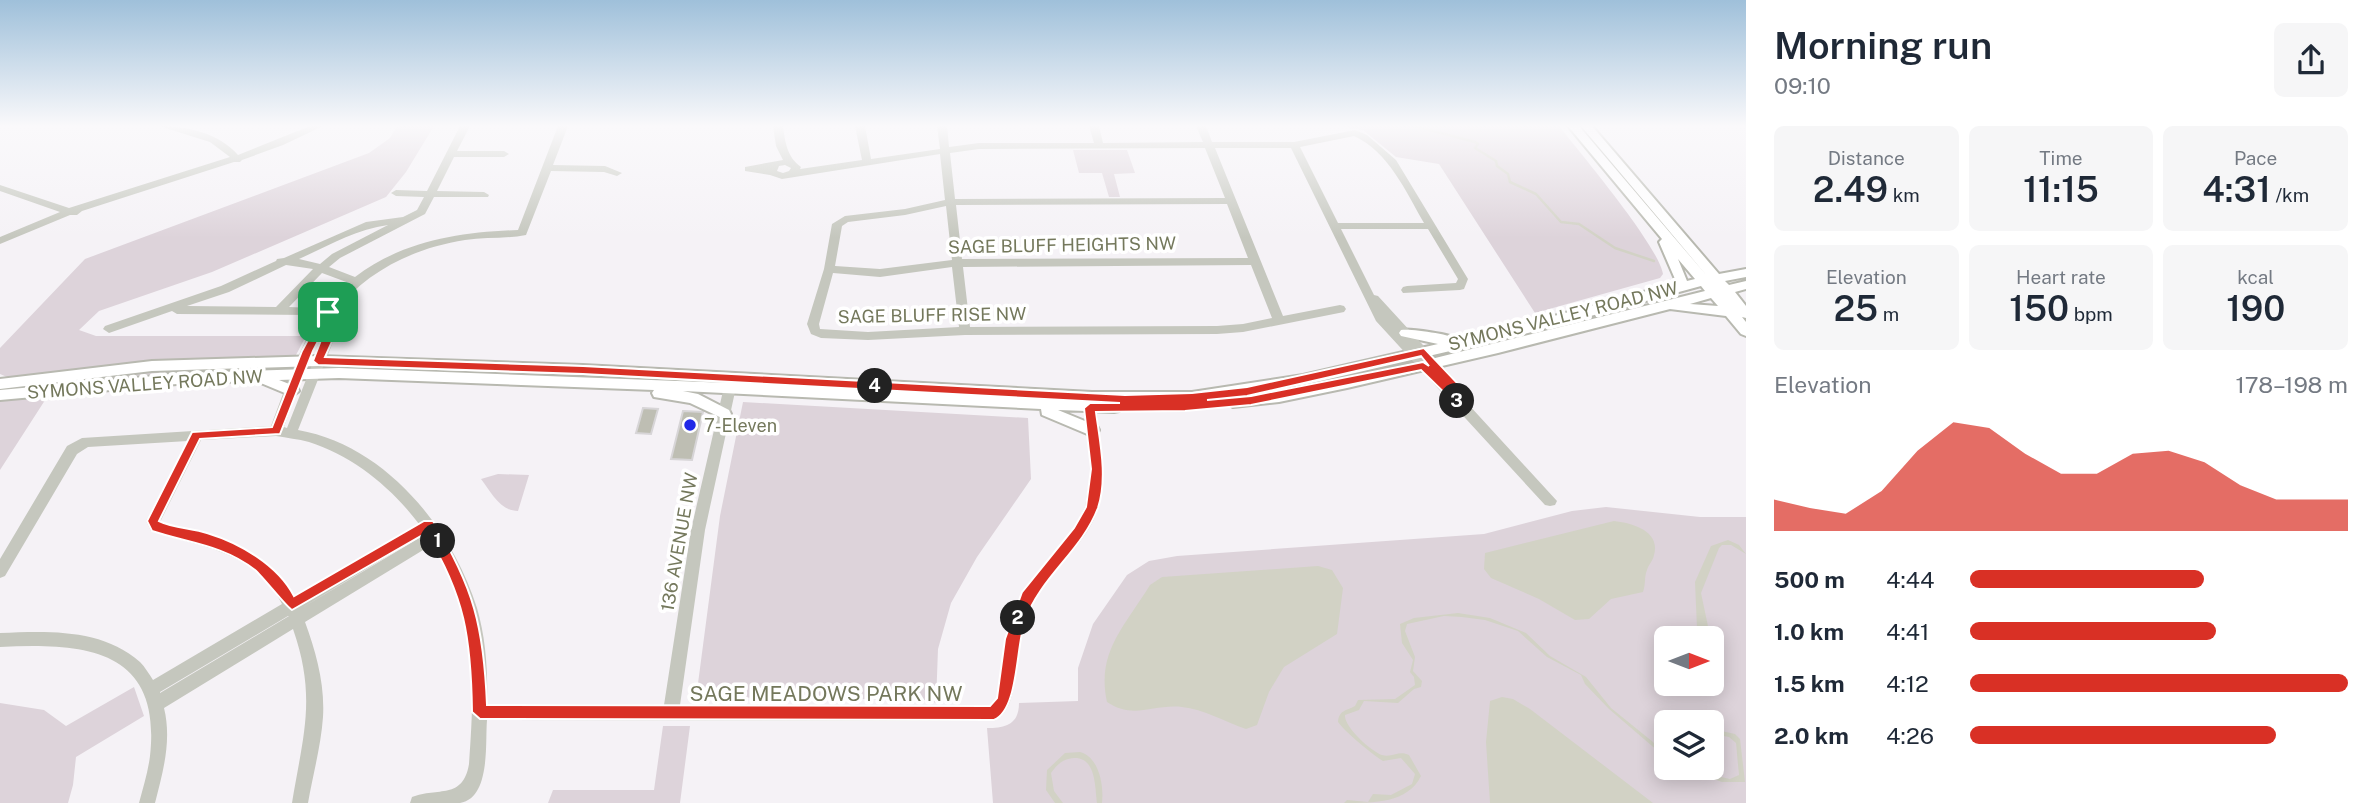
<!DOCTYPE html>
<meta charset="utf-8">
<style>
:root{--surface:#fff;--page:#f6f6f7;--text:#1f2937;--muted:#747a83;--accent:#d93025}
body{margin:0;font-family:"Public Sans",sans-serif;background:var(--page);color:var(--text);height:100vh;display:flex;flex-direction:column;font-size:26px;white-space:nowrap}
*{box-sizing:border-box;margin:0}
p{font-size:23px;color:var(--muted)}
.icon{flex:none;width:38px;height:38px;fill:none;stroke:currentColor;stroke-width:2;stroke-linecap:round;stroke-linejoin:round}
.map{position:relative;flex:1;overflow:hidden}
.side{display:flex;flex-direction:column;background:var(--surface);width:630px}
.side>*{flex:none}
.needle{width:46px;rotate:90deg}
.tools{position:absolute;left:1654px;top:626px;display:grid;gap:14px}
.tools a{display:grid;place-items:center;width:70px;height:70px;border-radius:10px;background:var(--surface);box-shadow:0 4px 18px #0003;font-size:35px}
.pin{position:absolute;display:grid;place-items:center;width:60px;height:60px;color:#fff;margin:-30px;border-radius:14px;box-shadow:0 4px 10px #0006}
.km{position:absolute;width:35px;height:35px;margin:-18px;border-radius:50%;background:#222;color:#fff;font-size:19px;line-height:35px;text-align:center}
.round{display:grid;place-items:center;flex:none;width:74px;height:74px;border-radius:10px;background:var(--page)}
.overview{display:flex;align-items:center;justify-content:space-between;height:119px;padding:0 28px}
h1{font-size:38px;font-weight:600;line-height:52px}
.stats{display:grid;grid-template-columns:repeat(3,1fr);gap:10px;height:119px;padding:7px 28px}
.stats div{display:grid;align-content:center;border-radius:10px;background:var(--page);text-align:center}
.stats b{font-size:35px;font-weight:600}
.stats small{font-size:19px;font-weight:400}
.stats p{font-size:19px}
.chart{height:196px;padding:14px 28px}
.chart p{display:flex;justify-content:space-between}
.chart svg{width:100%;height:126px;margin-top:7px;fill:var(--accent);opacity:.7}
ul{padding:0 28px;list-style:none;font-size:23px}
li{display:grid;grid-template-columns:112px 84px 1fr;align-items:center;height:52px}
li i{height:18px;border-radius:9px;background:var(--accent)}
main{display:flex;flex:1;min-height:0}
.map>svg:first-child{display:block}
.green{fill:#ddd3da;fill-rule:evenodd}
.water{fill:#d2d2c5}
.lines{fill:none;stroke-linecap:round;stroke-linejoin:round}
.stream{stroke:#d2d2c5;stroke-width:2.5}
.building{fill:#bebeb3;stroke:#d7d5d7;stroke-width:2}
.major-casing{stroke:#b8b9b0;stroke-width:4}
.minor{fill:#c5c7be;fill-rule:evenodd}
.major{fill:#fff;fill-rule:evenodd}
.route{fill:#d93025;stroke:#fff;stroke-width:2;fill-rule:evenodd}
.poi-dot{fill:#2129e7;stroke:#fff;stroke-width:2.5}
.labels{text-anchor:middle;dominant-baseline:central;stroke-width:7;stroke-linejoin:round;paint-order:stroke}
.street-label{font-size:18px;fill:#74785c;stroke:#fff}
.poi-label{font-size:18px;fill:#74785c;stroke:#fff;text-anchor:start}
.near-street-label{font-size:21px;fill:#74785c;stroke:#fff}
</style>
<main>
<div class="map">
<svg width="1746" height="803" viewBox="0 0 1746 803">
<rect width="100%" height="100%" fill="#f5f2f6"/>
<path class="green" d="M397 126H434L406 172 386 197 212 272 99 311 79 330 96 336H306L278 389 245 381 49 394 0 470V400L47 394 0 374V348L85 259 369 153 390 138Z
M1338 126H1559C1581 154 1658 245 1663 274L1660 278 1535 313 1439 164 1396 157 1363 130Z
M1073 150H1127L1135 173 1114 174 1120 197H1109L1102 173H1079Z
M743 402 1028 418 1031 479 977 557 951 603 938 649 936 703 929 700 704 697 697 691 720 516Z
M498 474 529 475 518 511C500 511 491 492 481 479Z
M1606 507 1700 517H1746V803H993L987 728C1006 728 1019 724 1019 703L1078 701V668L1093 624 1127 575 1149 561 1177 556 1484 534 1572 511ZM1666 639H1712V684H1666ZM1666 723H1712V768H1666Z
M134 687 144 716 76 757 73 785 68 803H0V703L44 710 66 726Z
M663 726H690L680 803H548L553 790H654Z"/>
<path class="water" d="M1614 521C1632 523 1661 531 1654 555 1653 561 1648 565 1647 570 1644 577 1646 584 1643 592L1611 599 1589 619 1575 620 1539 599 1491 578 1484 569 1485 553Z
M1728 540 1739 545 1746 554 1731 545H1722L1719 548 1701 593 1709 631 1705 638 1675 639 1686 638 1697 628 1695 582 1711 546Z
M1318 566 1332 570 1343 588 1337 634 1284 667 1269 692 1257 725 1246 729C1226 722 1203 709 1182 707 1152 704 1134 720 1107 702 1096 652 1125 626 1150 585L1162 577Z
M1458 613 1490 618 1526 633 1550 656 1586 677 1611 708 1653 742 1666 758 1609 709 1585 684 1581 675 1547 657 1518 631 1485 620 1462 617 1444 616 1407 624 1405 631 1415 657 1413 671 1422 681 1421 687 1414 689 1398 703 1364 701 1359 710 1345 715C1344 727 1371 751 1382 755 1392 758 1399 750 1409 755L1421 776C1408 803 1374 803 1344 803L1347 800 1368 802 1373 794 1391 795 1412 784 1415 774 1401 758 1383 761C1374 756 1344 731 1338 722 1339 710 1346 711 1355 706L1358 700 1395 699 1415 685 1414 677 1410 672 1413 660 1402 643 1400 624 1414 618Z
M1502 697 1513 699 1530 709 1653 803H1490L1486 742 1490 701Z
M1712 729 1735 734 1740 739 1745 782H1722L1682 768 1730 779 1739 775 1736 743 1729 737 1712 734Z
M1080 752C1099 757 1104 785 1102 803H1097C1095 787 1096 757 1074 758 1062 759 1057 765 1051 773L1054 791 1063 803H1055L1046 790 1047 770 1065 753Z"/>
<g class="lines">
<path class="stream" d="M1414 126 1475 142 1478 144 1475 148 1496 161 1497 166 1508 174 1510 182 1536 194 1561 222 1579 224 1615 248 1654 261"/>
</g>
<path class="building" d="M643 408 658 409 651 434 636 433Z
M683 411 703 412 692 460 671 459Z"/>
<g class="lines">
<g class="major-casing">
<path id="major" d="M1568 126H1579L1707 276 1581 126H1592L1719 274 1746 269V277L1725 281 1729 285 1746 281V289L1735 292 1746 306V318L1742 317 1746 322V336L1741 334 1726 316 1670 309 1498 353 1347 388 1279 402 1233 407 1226 402 1233 397 1302 387 1415 363 1705 291 1701 286 1528 333 1303 385 1192 402H1116L1121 407 1119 411 1114 412 1058 410 1097 426 1099 430 1097 434 1092 436 1042 415 1041 409 683 391 698 394 729 410 731 414 729 418 724 419 690 403 654 397 652 393 654 390 339 378 279 380 297 387 299 391 292 396 256 381 188 383 0 400V390L188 373 339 368 729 383 583 375 318 366 152 371 0 389V379L152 361 318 356 583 365 1092 392H1192L1303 375 1438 344 1401 336 1399 333 1401 330C1410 328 1453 335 1458 339L1528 323 1673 284 1675 279 1659 242 1662 239ZM1678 259 1695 279 1687 281ZM1711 298 1718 306 1690 304Z"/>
</g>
<path class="minor" d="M159 126C187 126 219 133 238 155L310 126H323L283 145 242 160 240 162H234L82 211 77 215H70L0 244V237L60 212 0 191V185L69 208 230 157 210 142Z
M460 126H470L457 151H504L509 154 504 157H454L437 191 484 192 489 195 488 197H434L425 214 340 258 329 267 355 277C402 241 460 232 518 230L558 126H568L553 165 605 166 622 173 617 176 604 172 551 171 526 235C506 239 485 237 465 240 414 248 366 271 334 313L340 324 298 430C385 445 452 528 477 608 486 639 488 672 487 704L664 705 691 530 726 378 732 374 738 378 705 530 680 705H990L997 697 1005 639 1022 591 1074 528 1085 507 1091 469 1083 397 1089 392 1095 397C1099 433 1106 468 1099 504 1091 545 1042 573 1029 611 1025 622 1021 632 1019 642 1015 665 1018 711 994 721L487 720C485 742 491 798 460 803 444 803 426 803 410 803L412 797C438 787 463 800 469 764 475 678 477 621 433 544L305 622C316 652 325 684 323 717 321 746 313 774 308 803H292C303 735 317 698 293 629L164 708C172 740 163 772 155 803H139C143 788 148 772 150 756 162 648 84 643 0 647V633C47 631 102 628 140 662 145 667 149 674 153 680L282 604C254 550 202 548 151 531L146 521 188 441 88 447 77 454 5 576 0 578V559L67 446 82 438 271 426C291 374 306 322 349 283L322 273 289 307 313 308 315 311 313 314 309 315 177 314 172 311 109 333 103 329 105 326 221 286 276 261 277 259 284 258 366 222 403 217 417 210 424 197 396 196 391 193 396 190 427 191ZM388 225 332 254 320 264 299 259C328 246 356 229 388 225ZM286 265 313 269 276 307 187 306 229 292ZM327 322 328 324 287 428 284 427 308 361ZM276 436C287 438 298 439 309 442 353 456 391 487 419 524L294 597C267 548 211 534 160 522L201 440ZM426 533V534L300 609ZM288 616H289L160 693V692Z
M773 126H783C785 142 787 157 801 167L800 169 862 160 855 126H865L871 159 940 149 937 126H947L949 147 979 143H1094L1089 126H1099L1103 143 1203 142 1196 126H1206L1212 142H1294L1355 130 1367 135 1396 160 1468 279 1464 289 1460 290 1403 293 1401 290 1403 287 1407 286 1456 283 1458 279 1428 229H1341L1374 295 1378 296 1456 381 1469 402 1468 404 1557 501 1555 505 1550 506 1545 505 1376 321 1291 148H1215L1283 316 1340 305 1344 306 1346 309 1344 312 1243 332 1217 334 965 335 868 340 821 338 811 334 807 324 824 269 832 224 845 216 905 209 945 200 940 154 782 179 770 175 745 171V167L783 160 776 146ZM1354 136C1389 152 1406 192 1424 223H1338L1300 147ZM1205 148 1225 198 955 199 950 153 979 149ZM785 165 791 168 789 171 783 173 777 171 779 166ZM1227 204 1248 258 962 259 956 205ZM946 206 952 260 880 269 835 266 842 226 848 222 905 215ZM1251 265 1272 318 1243 324 1217 326 970 327 963 267ZM952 267 959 327 868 332 820 329 819 324 833 273 880 277Z"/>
<use href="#major" class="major"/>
</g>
<linearGradient id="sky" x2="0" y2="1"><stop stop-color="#9fc0da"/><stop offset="0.53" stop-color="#faf9fb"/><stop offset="1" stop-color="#faf9fb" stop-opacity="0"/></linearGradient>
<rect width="1746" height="238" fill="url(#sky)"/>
<path class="route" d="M328 309 340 324 325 357 583 366 1125 395 1192 393 1247 387 1424 348 1461 387 1470 406 1461 409 1421 370 1251 405 1185 411 1096 412C1100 442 1108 478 1098 508 1082 551 1040 577 1025 621 1016 645 1019 710 994 720L480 719 472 712C471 639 465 596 426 533L292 610C287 608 264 578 255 570 223 545 188 543 152 531L147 521 192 432 272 427 302 351 324 310ZM328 322 313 361 318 365 583 374 1120 403H1090L1084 408 1091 469 1086 507 1074 528 1022 592 1005 639 997 698 990 706 487 705C484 628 474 587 433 521H424L294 596C278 565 240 543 207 533 192 528 173 528 159 521L200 439 280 434 313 351ZM1421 356 1429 366 1423 362 1251 396 1207 400 1247 396Z"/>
<circle class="poi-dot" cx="690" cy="425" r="7"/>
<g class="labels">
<g class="street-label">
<text transform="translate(1062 245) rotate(-1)">SAGE BLUFF HEIGHTS NW</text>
<text transform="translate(932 315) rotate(-1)">SAGE BLUFF RISE NW</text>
<text transform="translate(1563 316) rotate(-14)">SYMONS VALLEY ROAD NW</text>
<text transform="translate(145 384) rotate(-4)">SYMONS VALLEY ROAD NW</text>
<text transform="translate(679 542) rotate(-80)">136 AVENUE NW</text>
</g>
<g class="poi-label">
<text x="704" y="425">7-Eleven</text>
</g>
<g class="near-street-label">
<text x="826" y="693">SAGE MEADOWS PARK NW</text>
</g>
</g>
</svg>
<div class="tools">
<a><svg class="needle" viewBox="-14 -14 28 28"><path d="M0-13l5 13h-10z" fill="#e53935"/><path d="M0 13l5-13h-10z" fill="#747a83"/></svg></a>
<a><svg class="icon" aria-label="layers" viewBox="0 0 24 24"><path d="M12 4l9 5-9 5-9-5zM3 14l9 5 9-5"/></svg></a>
</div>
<div class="pin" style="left:328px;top:312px;background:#1e9e55"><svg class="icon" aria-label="arrive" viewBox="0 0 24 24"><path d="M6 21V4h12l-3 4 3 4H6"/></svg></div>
<b class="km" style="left:438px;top:541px">1</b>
<b class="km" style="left:1018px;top:618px">2</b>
<b class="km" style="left:1457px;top:401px">3</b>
<b class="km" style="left:875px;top:386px">4</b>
</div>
<section class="side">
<div class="overview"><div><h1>Morning run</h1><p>09:10</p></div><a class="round"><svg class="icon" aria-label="share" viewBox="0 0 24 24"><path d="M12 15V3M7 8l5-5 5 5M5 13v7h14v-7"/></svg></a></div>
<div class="stats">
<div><p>Distance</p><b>2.49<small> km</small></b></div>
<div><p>Time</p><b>11:15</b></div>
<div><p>Pace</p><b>4:31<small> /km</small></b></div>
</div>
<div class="stats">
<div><p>Elevation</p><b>25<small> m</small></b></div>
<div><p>Heart rate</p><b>150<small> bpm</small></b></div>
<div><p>kcal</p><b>190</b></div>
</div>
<div class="chart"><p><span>Elevation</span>178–198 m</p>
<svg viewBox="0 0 160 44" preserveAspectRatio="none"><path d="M0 44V33L10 36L20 38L30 30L40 16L50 6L60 8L70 17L80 24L90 24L100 17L110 16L120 20L130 28L140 33L150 33L160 33V44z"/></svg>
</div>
<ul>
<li><b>500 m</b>4:44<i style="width:62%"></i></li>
<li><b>1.0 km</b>4:41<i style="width:65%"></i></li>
<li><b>1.5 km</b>4:12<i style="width:100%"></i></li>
<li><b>2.0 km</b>4:26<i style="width:81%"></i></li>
</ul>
</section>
</main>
